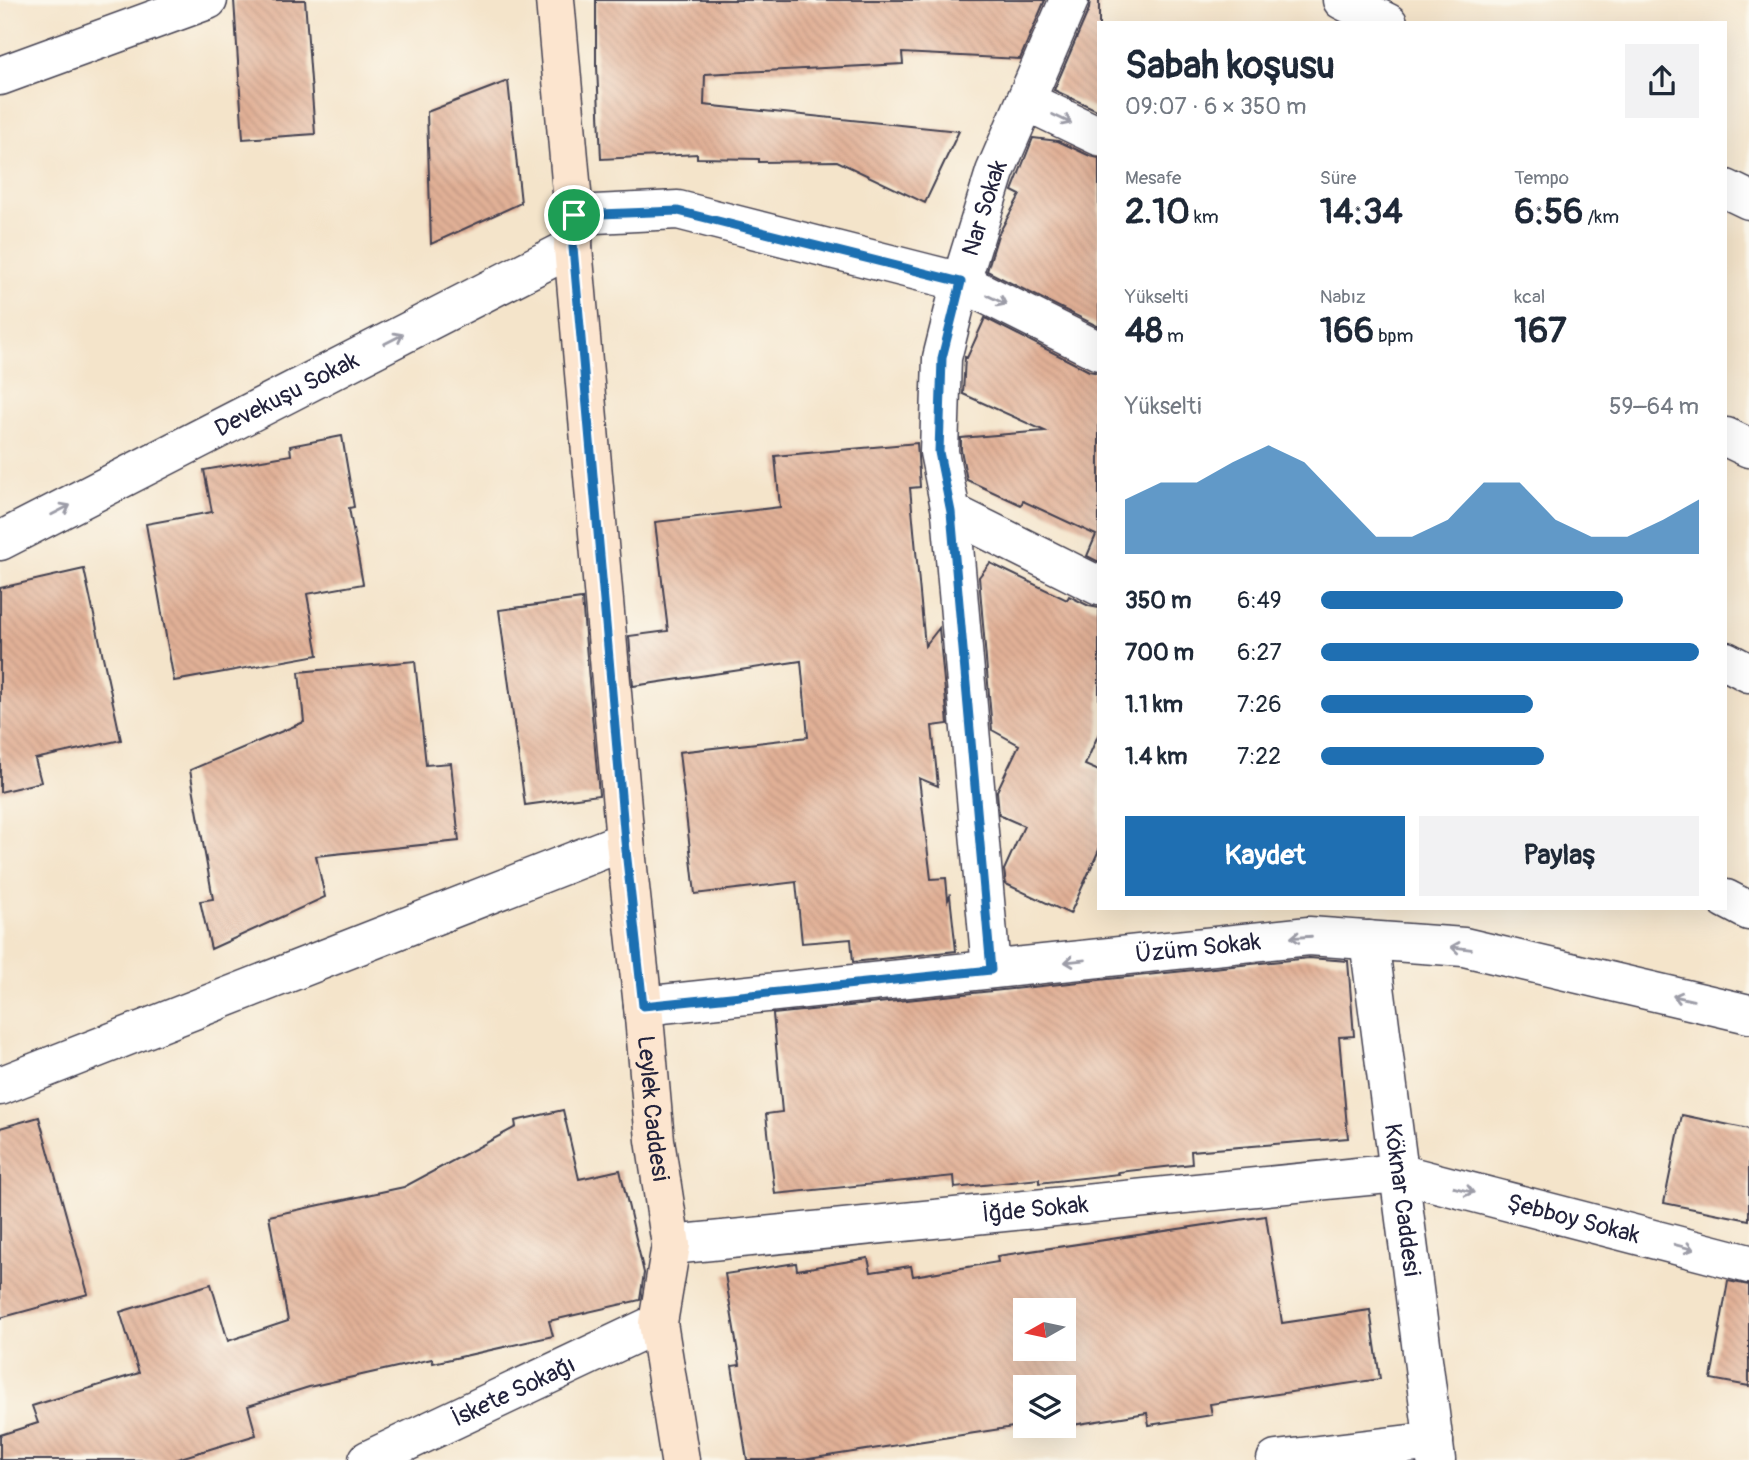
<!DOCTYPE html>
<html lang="tr">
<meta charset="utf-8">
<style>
:root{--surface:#fff;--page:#f2f2f3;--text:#1f2937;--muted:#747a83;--accent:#1f6fb2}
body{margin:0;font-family:Pangolin,sans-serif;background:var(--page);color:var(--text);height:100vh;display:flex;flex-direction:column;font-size:26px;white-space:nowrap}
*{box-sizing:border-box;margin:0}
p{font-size:23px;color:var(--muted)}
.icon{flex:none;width:38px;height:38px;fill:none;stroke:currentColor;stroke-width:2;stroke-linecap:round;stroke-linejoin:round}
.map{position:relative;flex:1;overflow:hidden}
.panel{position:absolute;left:1097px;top:21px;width:630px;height:889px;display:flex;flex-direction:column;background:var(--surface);border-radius:0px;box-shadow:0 7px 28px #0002}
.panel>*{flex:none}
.needle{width:46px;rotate:261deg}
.fabs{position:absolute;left:1013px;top:1298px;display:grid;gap:14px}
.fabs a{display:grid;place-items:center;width:63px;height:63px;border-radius:0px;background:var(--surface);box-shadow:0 7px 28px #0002;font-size:35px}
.pin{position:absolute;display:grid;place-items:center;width:60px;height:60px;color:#fff;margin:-30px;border:4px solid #fff;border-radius:50%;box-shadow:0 2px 7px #0007}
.round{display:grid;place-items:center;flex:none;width:74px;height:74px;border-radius:0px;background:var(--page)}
.overview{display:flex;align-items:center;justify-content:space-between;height:119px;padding:0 28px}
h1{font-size:38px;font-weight:700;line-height:52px}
.metrics{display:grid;grid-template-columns:repeat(3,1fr);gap:10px;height:119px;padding:7px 28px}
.metrics div{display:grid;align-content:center}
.metrics b{font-size:35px;font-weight:700}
.metrics small{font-size:19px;font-weight:400}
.metrics p{font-size:19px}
.chart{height:196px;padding:14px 28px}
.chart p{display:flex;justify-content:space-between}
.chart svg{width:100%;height:126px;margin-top:7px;fill:var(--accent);opacity:.7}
.button{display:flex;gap:14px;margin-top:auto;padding:14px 28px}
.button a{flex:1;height:80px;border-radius:0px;background:var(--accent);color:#fff;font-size:28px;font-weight:700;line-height:80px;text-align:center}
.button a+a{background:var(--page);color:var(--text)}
ul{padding:0 28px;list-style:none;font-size:23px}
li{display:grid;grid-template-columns:112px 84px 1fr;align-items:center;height:52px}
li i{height:18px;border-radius:9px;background:var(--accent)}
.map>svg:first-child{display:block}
.building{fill:url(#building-back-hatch);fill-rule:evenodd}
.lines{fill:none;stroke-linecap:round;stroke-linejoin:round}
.street-casing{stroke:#423f50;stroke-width:41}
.secondary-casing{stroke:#423f50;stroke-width:41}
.street{stroke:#fff;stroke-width:38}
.secondary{stroke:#fce5cf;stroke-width:38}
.oneway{stroke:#9c9ca7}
.route-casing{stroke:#fff;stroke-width:14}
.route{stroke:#1f6fb2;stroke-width:9}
.labels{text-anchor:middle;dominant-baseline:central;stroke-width:6;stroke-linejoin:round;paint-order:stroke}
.street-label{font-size:24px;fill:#22223b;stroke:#fbf7ec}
</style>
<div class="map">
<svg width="1749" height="1460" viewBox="0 0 1749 1460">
<defs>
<pattern id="building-back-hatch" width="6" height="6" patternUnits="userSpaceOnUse" patternTransform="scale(1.75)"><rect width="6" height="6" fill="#e1b096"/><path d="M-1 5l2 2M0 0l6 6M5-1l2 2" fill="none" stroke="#c19782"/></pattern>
</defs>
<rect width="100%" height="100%" fill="#fbf7ec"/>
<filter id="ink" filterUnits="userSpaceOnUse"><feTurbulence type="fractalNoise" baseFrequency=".0143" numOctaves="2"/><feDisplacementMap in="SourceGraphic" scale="14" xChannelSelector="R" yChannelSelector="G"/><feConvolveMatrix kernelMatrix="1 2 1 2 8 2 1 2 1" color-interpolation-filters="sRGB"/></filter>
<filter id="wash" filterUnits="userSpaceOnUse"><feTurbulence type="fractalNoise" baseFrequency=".00686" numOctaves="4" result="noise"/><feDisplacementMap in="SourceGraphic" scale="28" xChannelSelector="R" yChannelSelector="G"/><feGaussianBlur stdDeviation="1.57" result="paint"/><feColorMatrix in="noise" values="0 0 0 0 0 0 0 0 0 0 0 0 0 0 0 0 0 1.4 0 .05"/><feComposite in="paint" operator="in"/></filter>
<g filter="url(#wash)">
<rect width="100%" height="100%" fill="#f4e4ca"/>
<g id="blocks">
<path class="building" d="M234 0H305L315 134 243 139Z
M596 0H1045L1020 59 902 53 903 64 705 74 704 105 959 131 925 203 837 161 759 162V159L697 158V154L601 159 597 66H596Z
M1090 0H1099V111L1054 90 1089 9Z
M508 81 521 203 431 244 427 112Z
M1033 138 1058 141 1090 156 1099 158V327L987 271 998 235 1020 195 1012 191Z
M985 318 1089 371 1099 373V562L1087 556 1096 535 1023 501 1021 505 967 480 961 450V438L1045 431 963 394 965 357 967 358Z
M342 436 354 507 349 508 363 584 307 594 318 655 174 681 146 524 212 512 204 470 291 455 290 446Z
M917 443 920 487 910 488 925 646 939 628 948 724 932 726 938 786 919 778 931 879 946 878 948 900 950 896 956 951 853 962 851 939 802 943 796 882 695 894 679 752 808 737 801 661 633 686 629 636 668 631 655 522 780 507 775 456Z
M990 563 1067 600 1069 596 1089 606 1099 608V733L1085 765 1099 771V850L1070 914 1006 884 1004 870 1024 826 999 815 997 791 1019 745 992 730 979 577Z
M84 569 121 740 35 759 41 782 0 792V588Z
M582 599 599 795 525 805 499 610Z
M415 661 426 765 451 763 459 841 316 856 325 897 211 949 200 901 213 899 190 770 304 722 299 672Z
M1309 958 1348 961 1354 1036 1339 1037 1348 1138 1191 1151 1192 1164 1118 1172 1119 1174 1039 1183V1179L955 1188 954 1176 775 1194 766 1114 782 1112 773 1014Z
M563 1110 579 1179 620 1170 644 1273 640 1300 549 1321 553 1336 433 1363 432 1359 309 1387 248 1406 256 1435 174 1460H0V1435L38 1423 32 1406 139 1373 120 1312 211 1284 228 1341 288 1321 269 1216 404 1187 516 1127 515 1121Z
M1682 1115 1749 1129V1220L1664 1203Z
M39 1117 88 1294 0 1318V1128Z
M1266 1216 1282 1323 1370 1310 1380 1379 1210 1404 1212 1415 1149 1425 1147 1413 1066 1426 1064 1419V1388H1026V1425L802 1460H747L732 1366 740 1365 725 1274 796 1263 797 1270 868 1258 871 1272 911 1266 913 1276 998 1262 997 1256ZM1026 1311H1064V1349H1026Z
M1728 1281 1749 1285V1386L1711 1379Z"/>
</g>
</g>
<g filter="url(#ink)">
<use href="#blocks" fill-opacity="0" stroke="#423f50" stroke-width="2"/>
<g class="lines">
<g class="street-casing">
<g id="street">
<path d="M1342 0 1388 23"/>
<path d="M0 76 208 0"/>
<path d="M1026 101 1099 136"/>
<path d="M1726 189 1749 200"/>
<path d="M574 215 678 210 961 282 1099 351"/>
<path d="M1726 437 1749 448"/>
<path d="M951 512 1099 586"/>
<path id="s1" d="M0 541 573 247"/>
<path d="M1726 661 1749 673"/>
<path d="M1726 899 1749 911"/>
<path id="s2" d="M1369 940 1436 1460"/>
<path id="s3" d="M991 969 951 512 939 452 942 358 961 282 995 172 1069 0"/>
<path id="s4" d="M643 1006 1309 936 1464 947 1749 1014"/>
<path d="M0 1086 625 841"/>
<path id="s5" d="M671 1245 1398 1173 1749 1264"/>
<path id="s6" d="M368 1460 658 1323"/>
<path d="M1276 1460 1434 1441"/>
</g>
</g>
<g class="secondary-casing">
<g id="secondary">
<path id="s7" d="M555 0 574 215 573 247 625 841 643 1006 655 1140 671 1245 658 1323 680 1460"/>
</g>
</g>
<use href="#street" class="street"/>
<use href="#secondary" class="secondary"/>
</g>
<defs><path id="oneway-shaft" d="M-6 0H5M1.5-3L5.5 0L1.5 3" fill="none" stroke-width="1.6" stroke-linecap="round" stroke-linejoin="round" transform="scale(1.75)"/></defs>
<g class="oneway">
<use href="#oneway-shaft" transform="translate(1062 119) rotate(26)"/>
<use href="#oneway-shaft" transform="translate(997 300) rotate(26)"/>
<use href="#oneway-shaft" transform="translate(394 339) rotate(-27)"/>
<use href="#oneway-shaft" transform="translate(61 510) rotate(-27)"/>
<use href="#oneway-shaft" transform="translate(1301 937) rotate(176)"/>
<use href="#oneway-shaft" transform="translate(1461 948) rotate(-173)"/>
<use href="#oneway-shaft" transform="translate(1075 961) rotate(174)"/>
<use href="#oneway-shaft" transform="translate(1683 998) rotate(-167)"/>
<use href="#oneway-shaft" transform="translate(1464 1190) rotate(15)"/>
<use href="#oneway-shaft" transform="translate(1684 1247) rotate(15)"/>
</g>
</g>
<g class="lines" filter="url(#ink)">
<g class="route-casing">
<path id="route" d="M678 211 961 282 942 358 939 452 951 512 991 970 643 1006 625 841 573 247 574 215Z"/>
</g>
<use href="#route" class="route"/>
</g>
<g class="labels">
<g class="street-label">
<text stroke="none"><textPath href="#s3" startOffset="770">Nar Sokak</textPath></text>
<text stroke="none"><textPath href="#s1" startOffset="322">Devekuşu Sokak</textPath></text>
<text stroke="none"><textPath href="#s4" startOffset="558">Üzüm Sokak</textPath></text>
<text stroke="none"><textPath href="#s7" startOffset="1113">Leylek Caddesi</textPath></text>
<text stroke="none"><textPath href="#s2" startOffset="262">Köknar Caddesi</textPath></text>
<text stroke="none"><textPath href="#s5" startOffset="366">İğde Sokak</textPath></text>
<text stroke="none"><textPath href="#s5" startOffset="912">Şebboy Sokak</textPath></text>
<text stroke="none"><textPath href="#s6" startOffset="161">İskete Sokağı</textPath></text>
</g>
</g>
</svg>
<div class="fabs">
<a><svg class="needle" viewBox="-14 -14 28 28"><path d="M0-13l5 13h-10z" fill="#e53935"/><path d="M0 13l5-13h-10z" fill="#747a83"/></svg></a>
<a><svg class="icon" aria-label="layers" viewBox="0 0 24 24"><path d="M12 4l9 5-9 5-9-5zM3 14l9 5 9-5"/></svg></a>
</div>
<div class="pin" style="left:574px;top:215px;background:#1e9e55"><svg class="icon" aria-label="arrive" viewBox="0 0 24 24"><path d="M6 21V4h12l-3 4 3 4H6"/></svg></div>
<section class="panel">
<div class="overview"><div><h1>Sabah koşusu</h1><p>09:07 · 6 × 350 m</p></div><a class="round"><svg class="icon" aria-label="share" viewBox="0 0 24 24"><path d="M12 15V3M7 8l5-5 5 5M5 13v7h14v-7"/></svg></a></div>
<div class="metrics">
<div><p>Mesafe</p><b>2.10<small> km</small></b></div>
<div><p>Süre</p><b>14:34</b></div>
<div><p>Tempo</p><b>6:56<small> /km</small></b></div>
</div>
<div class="metrics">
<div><p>Yükselti</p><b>48<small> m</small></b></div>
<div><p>Nabız</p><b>166<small> bpm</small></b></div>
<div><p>kcal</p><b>167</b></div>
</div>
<div class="chart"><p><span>Yükselti</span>59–64 m</p>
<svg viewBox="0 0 160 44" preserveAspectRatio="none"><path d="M0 44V25L10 19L20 19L30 12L40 6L50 12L60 25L70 38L80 38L90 32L100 19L110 19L120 32L130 38L140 38L150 32L160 25V44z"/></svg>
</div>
<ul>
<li><b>350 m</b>6:49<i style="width:80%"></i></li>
<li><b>700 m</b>6:27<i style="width:100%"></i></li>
<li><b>1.1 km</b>7:26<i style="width:56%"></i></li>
<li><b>1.4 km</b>7:22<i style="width:59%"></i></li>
</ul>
<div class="button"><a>Kaydet</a><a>Paylaş</a></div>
</section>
</div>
